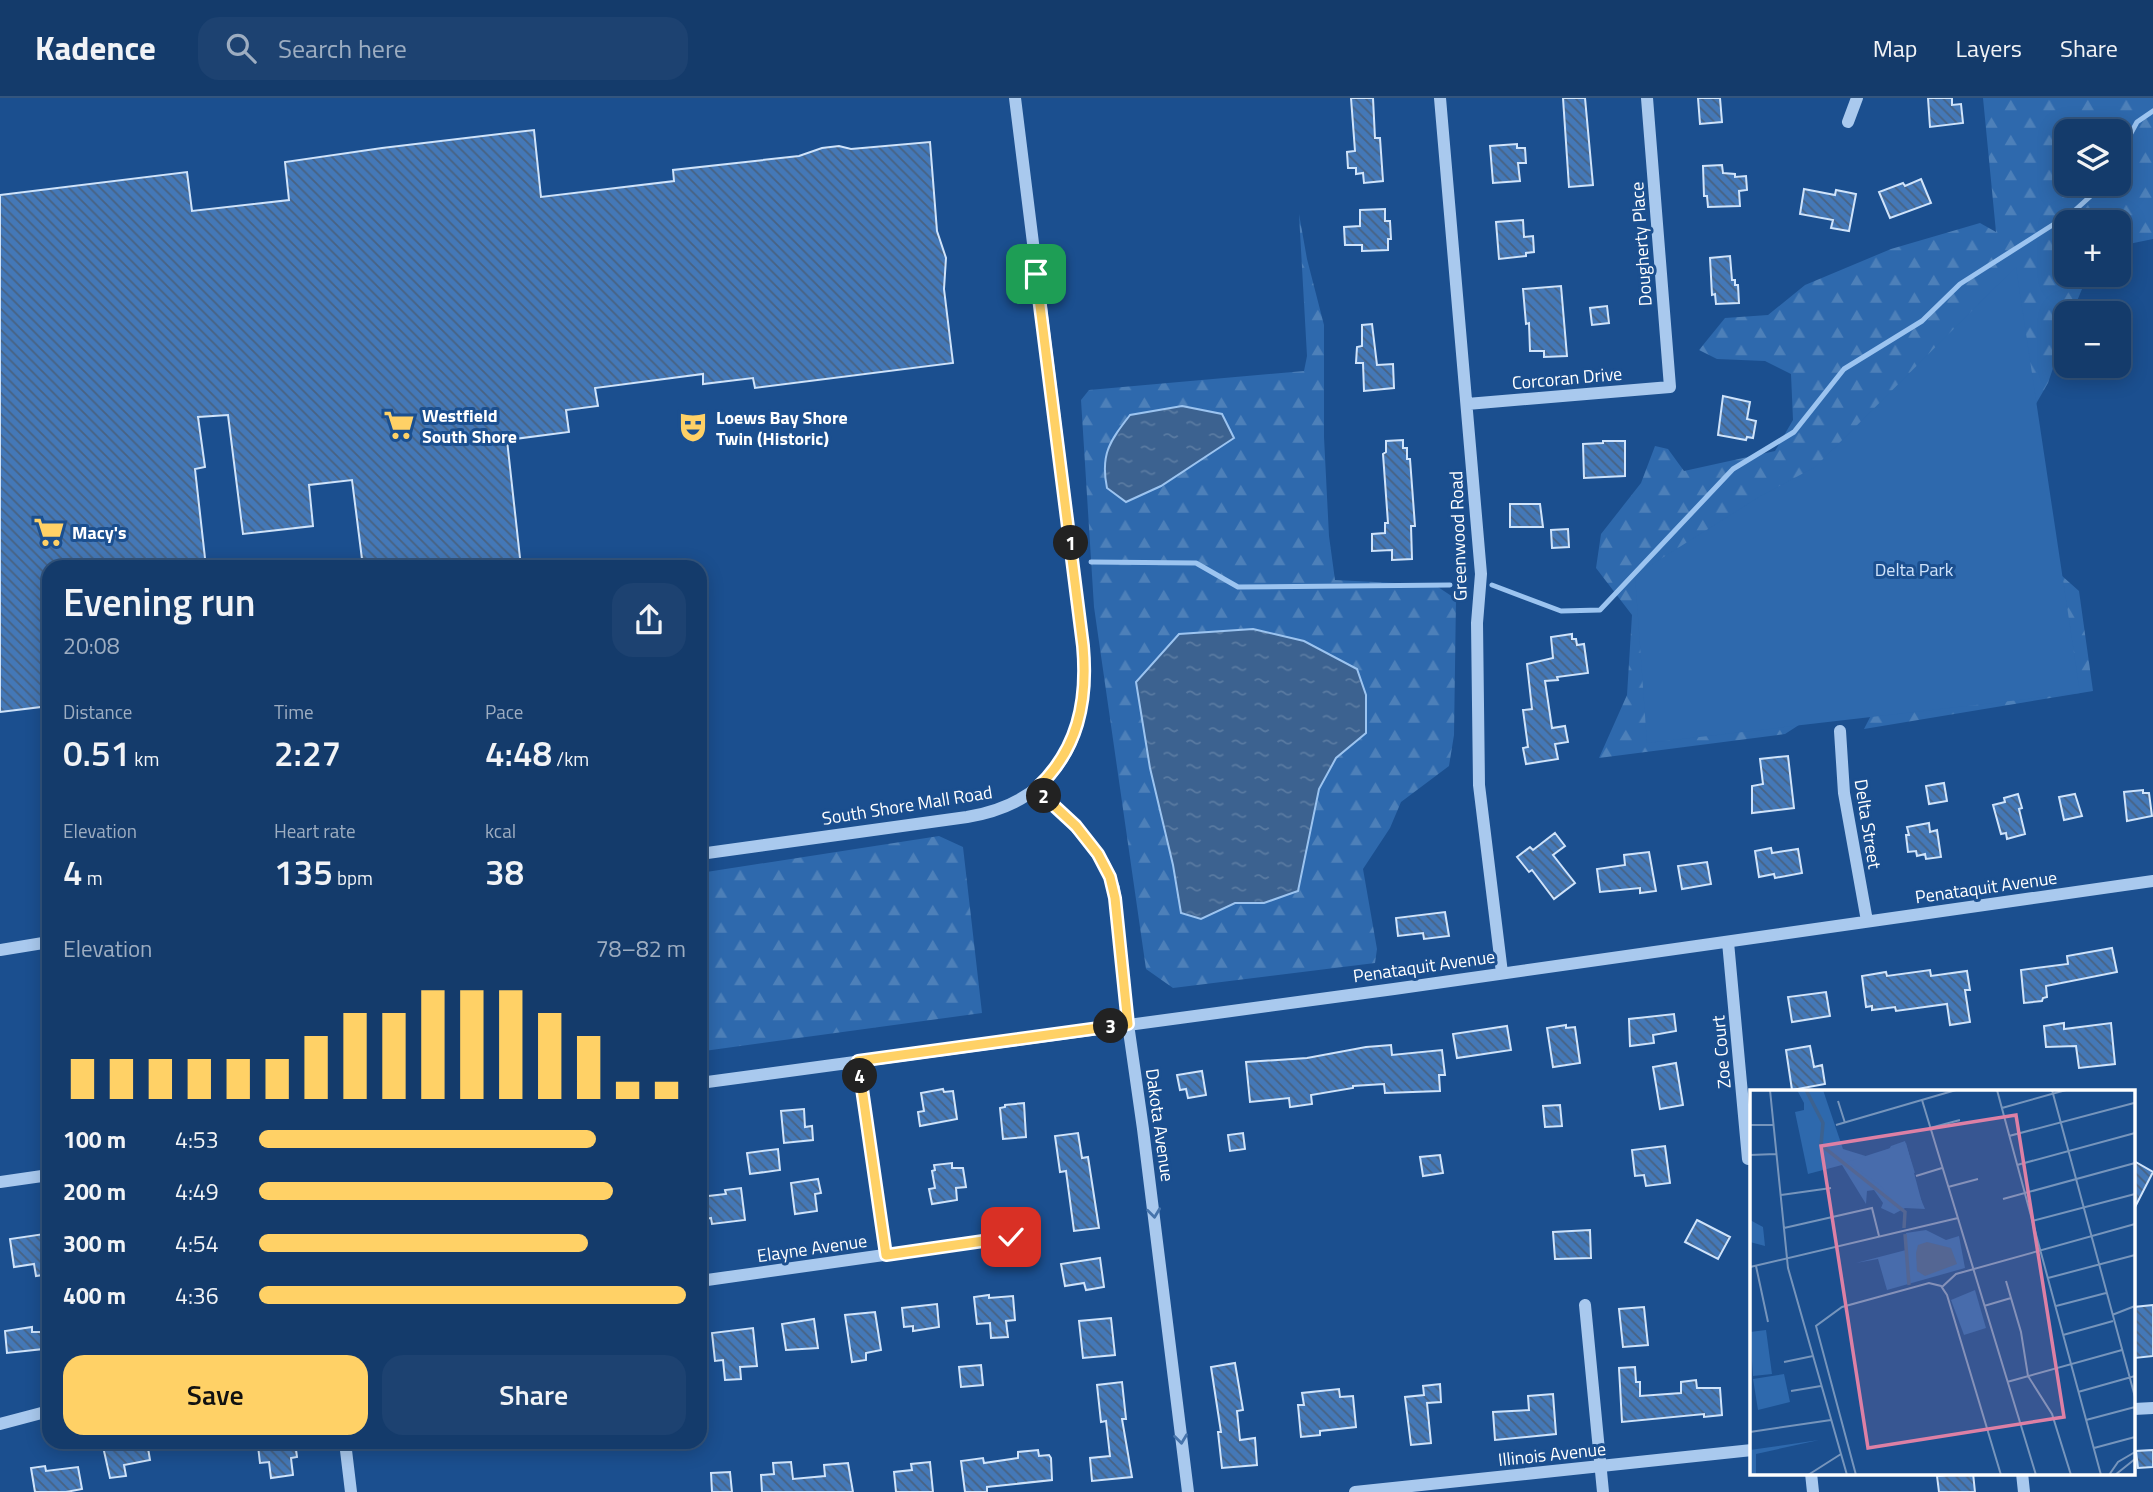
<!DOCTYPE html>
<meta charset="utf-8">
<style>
:root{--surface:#143b6b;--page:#1d4271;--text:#f1f3f6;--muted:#9dadc1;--line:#33557e;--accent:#ffd166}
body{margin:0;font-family:"Titillium Web",sans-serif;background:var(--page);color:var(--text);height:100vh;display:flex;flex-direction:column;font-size:26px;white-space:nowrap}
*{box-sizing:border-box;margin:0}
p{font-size:23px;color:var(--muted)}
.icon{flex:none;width:38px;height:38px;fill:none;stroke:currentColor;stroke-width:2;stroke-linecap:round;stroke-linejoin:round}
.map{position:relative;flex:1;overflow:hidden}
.drawer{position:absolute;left:42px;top:462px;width:665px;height:889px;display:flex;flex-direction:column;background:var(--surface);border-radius:21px;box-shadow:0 4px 18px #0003,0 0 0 2px var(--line)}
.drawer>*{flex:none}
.controls{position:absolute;left:2054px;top:21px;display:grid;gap:14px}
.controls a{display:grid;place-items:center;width:77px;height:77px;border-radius:14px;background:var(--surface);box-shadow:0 4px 18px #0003,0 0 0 2px var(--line);font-size:35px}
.pin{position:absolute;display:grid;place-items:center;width:60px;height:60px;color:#fff;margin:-30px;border-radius:14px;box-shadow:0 4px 10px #0006}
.km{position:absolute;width:35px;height:35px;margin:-18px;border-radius:50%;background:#222;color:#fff;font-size:19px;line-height:35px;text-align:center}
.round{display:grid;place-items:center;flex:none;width:74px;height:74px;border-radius:21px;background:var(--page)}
.headline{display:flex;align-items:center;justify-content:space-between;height:119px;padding:0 21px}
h1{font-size:38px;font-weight:600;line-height:52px}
.stats{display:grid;grid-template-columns:repeat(3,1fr);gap:10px;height:119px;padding:7px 21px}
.stats div{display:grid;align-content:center}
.stats b{font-size:35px;font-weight:600}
.stats small{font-size:19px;font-weight:400}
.stats p{font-size:19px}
.chart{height:196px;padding:14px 21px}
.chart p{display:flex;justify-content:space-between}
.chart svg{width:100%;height:126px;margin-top:7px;stroke:var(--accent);stroke-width:6}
.action{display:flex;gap:14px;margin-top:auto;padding:14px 21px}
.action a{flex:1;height:80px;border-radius:21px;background:var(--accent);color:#111;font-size:28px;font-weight:600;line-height:80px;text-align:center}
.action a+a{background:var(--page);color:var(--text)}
ul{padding:0 21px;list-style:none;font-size:23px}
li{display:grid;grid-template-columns:112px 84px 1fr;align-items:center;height:52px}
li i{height:18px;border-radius:9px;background:var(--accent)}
header{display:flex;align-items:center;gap:42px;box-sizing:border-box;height:98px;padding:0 35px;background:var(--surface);border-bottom:2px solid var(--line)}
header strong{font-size:33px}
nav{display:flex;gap:38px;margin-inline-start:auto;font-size:24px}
.search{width:490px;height:63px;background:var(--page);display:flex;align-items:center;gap:18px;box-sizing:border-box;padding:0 24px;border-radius:21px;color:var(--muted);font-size:26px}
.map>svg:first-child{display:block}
.forest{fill:url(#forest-firs);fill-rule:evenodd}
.green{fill:#2e69ad}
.water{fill:url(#water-ripples);stroke:#9cc4f0;stroke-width:2}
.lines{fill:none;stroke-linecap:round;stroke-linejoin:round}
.stream{stroke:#9cc4f0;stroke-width:5}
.building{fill:url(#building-back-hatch);stroke:#cfe3fa;stroke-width:2}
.minor{stroke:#a9c9ee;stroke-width:12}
.oneway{stroke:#4674ac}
.route-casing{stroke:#fff;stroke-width:14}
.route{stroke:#ffd166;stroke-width:9}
.labels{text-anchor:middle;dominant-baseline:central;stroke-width:6;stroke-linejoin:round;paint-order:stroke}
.street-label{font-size:18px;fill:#fff;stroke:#1b4f8f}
.poi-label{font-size:18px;font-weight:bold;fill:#fff;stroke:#1b4f8f;text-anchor:start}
.park-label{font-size:18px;fill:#cfe3fa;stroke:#1b4f8f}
.inset-river{fill:none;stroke:#3c6290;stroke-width:3.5}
.inset-road{fill:none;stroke:#7695bc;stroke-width:2}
.view{fill:#dd80a5;fill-opacity:0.15;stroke:#dd80a5;stroke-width:3.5}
.inset-edge{fill:none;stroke:#fff;stroke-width:3.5}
</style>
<header>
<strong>Kadence</strong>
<div class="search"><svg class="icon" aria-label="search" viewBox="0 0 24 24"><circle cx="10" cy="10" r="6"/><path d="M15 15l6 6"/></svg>Search here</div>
<nav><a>Map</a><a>Layers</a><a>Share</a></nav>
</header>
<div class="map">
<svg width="2153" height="1394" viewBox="0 0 2153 1394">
<defs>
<pattern id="forest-firs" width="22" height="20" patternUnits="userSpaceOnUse" patternTransform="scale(1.75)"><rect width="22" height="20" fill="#2e69ad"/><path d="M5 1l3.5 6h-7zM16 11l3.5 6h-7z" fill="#4d80b9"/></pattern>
<pattern id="water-ripples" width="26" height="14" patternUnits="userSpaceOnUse" patternTransform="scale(1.75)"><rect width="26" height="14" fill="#3c6290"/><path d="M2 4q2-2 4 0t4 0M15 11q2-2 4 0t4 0" fill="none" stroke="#597aa1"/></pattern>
<pattern id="building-back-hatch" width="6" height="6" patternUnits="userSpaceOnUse" patternTransform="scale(1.75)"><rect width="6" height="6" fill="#4478b7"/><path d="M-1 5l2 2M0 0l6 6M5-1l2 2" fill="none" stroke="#486282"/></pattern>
</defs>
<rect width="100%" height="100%" fill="#1b4f8f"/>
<path class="forest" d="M1983 0H2153V141L2119 148V124H2067V177H2091L2082 191 2072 215H2067V229L2048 285 2014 344 2016 437 2079 493 2093 593 1864 631 1885 590 1830 607 1785 636 1599 660 1627 597 1632 517 1596 470 1601 436 1641 385 1655 348 1668 351 1684 373 1775 353 1793 322 1791 276 1765 263 1717 261 1699 252 1725 220 1768 217 1805 187 1891 151 1980 125 1996 134ZM2067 33H2119V86H2067Z
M1299 116 1307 161 1324 227V339L1329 438 1335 482 1435 487 1456 501 1454 637 1449 668 1401 704 1390 730 1363 771 1377 851 1375 865 1173 890 1146 871 1094 509 1081 302 1089 292 1304 273 1307 258Z
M939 738 963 749 982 915 704 953 700 923V775Z"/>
<path class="green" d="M2016 169 2080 595 1647 645 1635 477 1759 399 1815 369Z"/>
<path class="water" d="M1182 308 1222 316 1234 340 1161 388 1126 404 1107 390C1100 356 1110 343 1130 317Z
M1253 531 1304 543 1357 571 1366 597V635L1336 660 1319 691 1298 793 1264 805H1235L1201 821 1181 815 1173 767 1150 670 1136 584 1179 536Z"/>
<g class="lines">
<path class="stream" d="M2119 57 2137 24 2153 13
M1091 464 1196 465 1238 489 1450 487
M1492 487 1561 513 1600 512 1733 371 1794 334 1844 271 1922 223 1960 186 2073 114 2104 86"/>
</g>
<path class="building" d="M1351 0H1373L1375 40H1380L1383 83 1364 85 1363 75 1356 76V70H1348L1347 54 1355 53Z
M1563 0H1585L1593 87 1569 89Z
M1698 0H1720L1722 24 1700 26Z
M1928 0H1952V7L1961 6 1963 25 1930 29Z
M534 32 541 99 674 83 673 72 799 58 822 50 839 48 851 51 930 44 937 133 946 160 944 191 953 265 755 290 753 280 703 286V276L595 290 598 308 566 312 569 334 507 342 521 469H363L352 382 309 387 313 428 243 436 228 317 198 319 205 369 195 371 206 469H49V608L0 614V97L187 74 192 113 289 102 285 64 382 50Z
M1517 46V50H1525L1526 65H1518L1520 83 1493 85 1490 48Z
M1722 67 1723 75 1735 76V79L1746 78 1747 92 1739 93 1740 108 1708 109 1707 98H1704L1703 68Z
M1921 81 1931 105 1890 120 1879 94 1903 85 1905 88Z
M1804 91 1835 97 1836 92 1856 96 1849 133 1831 130 1833 122 1800 116Z
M1385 111V123H1390L1391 141H1388V152L1362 153V147H1345L1344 129 1360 128V112Z
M1523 122 1524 139 1533 138 1534 154 1526 155V158L1499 161 1496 124Z
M1730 158 1732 182H1735V187H1738L1739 205 1716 206 1715 196 1712 197 1710 160Z
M1561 188 1567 258 1544 259V253H1530L1529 225 1526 226 1523 191Z
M1607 208 1609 225 1592 227 1590 210Z
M1372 226 1377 267 1393 266 1394 290 1364 293 1363 265H1356L1357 249 1362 248V227Z
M1723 298 1750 304 1747 321 1756 323 1753 340 1747 339 1746 342 1718 337Z
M1403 342V350H1407V361H1410L1415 428H1411L1412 461 1392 462V452L1372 453V436L1385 435V425H1388L1383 356 1386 354V343Z
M1603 343H1625V378L1584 380 1583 346 1603 345Z
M1510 406H1540L1543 429H1510Z
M1568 431 1569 449 1552 450 1551 432Z
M1572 536V541H1576L1577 547 1584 546 1588 575 1557 579 1558 582 1545 583 1552 630 1565 628 1568 644 1555 646 1558 661 1526 666 1523 650 1528 649 1523 612 1532 611 1527 566 1553 560 1551 539Z
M1788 658 1794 710 1752 715V688L1763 686 1760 661Z
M1944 685 1947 703 1929 706 1926 688Z
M2143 692V695H2149L2152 718 2127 723 2124 694Z
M2018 696 2022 710 2019 711 2025 736 2007 741 2006 735 2001 736 1993 707 2005 704 2004 700Z
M2075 696 2082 718 2064 722 2059 699Z
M1929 725 1930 734 1937 732 1941 759 1926 761 1925 756 1917 758 1916 753 1908 754 1906 737H1909L1907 729Z
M1555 735 1565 748 1553 757 1575 785 1554 801 1532 772 1529 774 1517 759 1530 749 1533 752Z
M1771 750 1772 755 1798 751 1802 775 1775 780 1774 776 1759 779 1755 753Z
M1649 754 1656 793 1640 795V790L1600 794 1597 771 1625 767 1624 757Z
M1707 764 1711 786 1682 791 1678 768Z
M1445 814 1449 838 1424 841 1423 835 1398 838 1396 820Z
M2112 850 2117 874 2046 888 2047 899 2043 900 2042 903 2024 905 2021 872 2068 866 2067 858Z
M1930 872 1931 878 1967 873 1970 892H1965L1970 924 1950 927 1947 906 1896 913 1895 909 1872 912V908L1866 909 1862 878 1886 874 1887 878Z
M1826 894 1830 918 1792 924 1788 899Z
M1674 916 1676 933 1653 937 1654 945 1630 948 1629 921Z
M2064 925V931L2111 925 2115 966 2079 970 2076 948 2046 949 2044 928Z
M1566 927V930L1575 929 1580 965 1553 969 1547 930Z
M1507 928 1511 952 1457 960 1453 936Z
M1391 947 1392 957 1442 952 1445 977H1439L1440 993 1385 995 1384 986 1353 988V990L1311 997 1312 1006 1290 1009 1289 1000 1250 1004 1246 964 1307 960 1366 949Z
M1810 948 1814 969 1822 967 1825 986 1792 992 1786 952Z
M1676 965 1683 1007 1660 1011 1653 969Z
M1202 973 1206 997 1188 1000 1186 991 1180 992 1177 977Z
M943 991 944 994 953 993 957 1021 920 1028 918 1014 924 1013 921 995Z
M1024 1005 1026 1039 1003 1041 1000 1010 1005 1009V1007Z
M1560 1007 1562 1028 1545 1029 1543 1008Z
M804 1011 805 1029 812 1028 813 1042 784 1045 781 1013Z
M1078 1035 1082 1060 1088 1059 1099 1130 1074 1133 1066 1073 1060 1074 1055 1038Z
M1243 1035 1245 1051 1230 1053 1228 1037Z
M1665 1048 1670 1085 1646 1088 1644 1077 1635 1078 1632 1052Z
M778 1051 780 1072 750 1076 747 1055Z
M1440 1057 1443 1075 1423 1078 1420 1059Z
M2134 1063 2153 1074 2134 1111Z
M952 1065V1070H963L966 1089 956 1090 957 1102 932 1106 929 1091 935 1090 932 1073 935 1072 934 1067Z
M818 1081 821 1095 815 1096 817 1113 795 1116 791 1085Z
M741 1090 745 1122 712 1126 711 1120 700 1122V1099L726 1096 725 1092Z
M1697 1122 1730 1139 1718 1161 1685 1144Z
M1590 1132 1591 1160 1555 1161 1553 1134Z
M44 1136 45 1138H49V1176L36 1178 34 1166 14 1169 10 1141Z
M1100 1160 1104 1189 1086 1192 1084 1185 1065 1188 1061 1166Z
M989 1197V1200L1013 1198 1015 1222 1006 1223 1008 1239 991 1240 990 1225 977 1226 974 1199Z
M937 1206 939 1229 913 1233V1228L904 1229 902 1210Z
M2153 1207V1258L2135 1260 2134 1209Z
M1644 1209 1648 1247 1623 1249 1619 1211Z
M875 1214 881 1252 866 1255V1262L852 1264 845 1217Z
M1111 1220 1115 1257 1083 1260 1079 1223Z
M814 1221 818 1250 786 1252 782 1226Z
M32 1229V1234H41L43 1251 7 1255 5 1233Z
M753 1230 757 1268 740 1269 741 1281 725 1282 723 1262 715 1263 712 1235Z
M1235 1265 1243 1312 1237 1313 1240 1342 1255 1340 1257 1367 1222 1370 1218 1334H1221L1211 1269Z
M981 1267 983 1287 961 1289 959 1269Z
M1635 1269 1636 1284H1640V1298L1681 1295V1284L1696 1282 1697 1290H1720L1722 1317 1704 1319V1316L1622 1324 1619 1270Z
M1122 1284 1126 1321H1122L1132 1379 1092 1383 1090 1360 1110 1358 1106 1323 1101 1324 1097 1287Z
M1440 1286 1441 1304 1427 1305 1431 1345 1411 1347 1405 1299 1424 1297 1423 1288Z
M1339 1291 1340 1299 1353 1298 1356 1329 1320 1333V1337L1301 1339 1298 1307H1304L1302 1295Z
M1553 1296 1556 1336 1495 1342 1493 1314 1529 1312 1528 1298Z
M102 1344H147L150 1362 124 1367 126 1378 110 1380Z
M267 1344H295L297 1359 291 1360 293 1377 271 1380 269 1364 260 1365 258 1348 268 1347Z
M1038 1352 1039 1358 1049 1357 1051 1360 1052 1382 987 1389V1394H965L961 1363 983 1360 984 1365 1018 1360V1354Z
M2153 1352V1369L2138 1370 2136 1353Z
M791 1364 793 1381 825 1378 824 1367 848 1365 853 1394H762L761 1377 774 1376 773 1365Z
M930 1364 933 1394H896L894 1374 912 1372 911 1366Z
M45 1368 46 1373 78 1369 82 1391 66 1394H35L31 1370Z
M730 1374 732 1394H712L711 1375Z
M1947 1375H1973L1975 1394H1939L1937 1378 1947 1377Z"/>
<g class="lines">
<path class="minor" d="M1440 0 1481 476 1477 525 1479 687 1502 875
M1848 24 1857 0
M1467 306 1670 289 1647 0
M1840 633 1844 695 1867 823
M1036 691 1063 715 1088 743 1104 766 1114 790 1128 926 1143 1031 1188 1394
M700 756 967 719C1059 704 1091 635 1083 548L1015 0
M1728 844 1748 1061
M0 852 49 844
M858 963 886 1157
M700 985 1394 891 2153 783
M0 1084 49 1077
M700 1183 1011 1139
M1585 1207 1603 1394
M2134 1311 2153 1310
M0 1326 49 1313
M345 1344 351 1394
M1811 1375 1813 1394
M2022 1375 2024 1394
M1355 1394 1752 1352"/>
</g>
<defs><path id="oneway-chevron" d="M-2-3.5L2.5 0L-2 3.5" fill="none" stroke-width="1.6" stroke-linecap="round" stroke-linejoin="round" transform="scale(1.75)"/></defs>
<g class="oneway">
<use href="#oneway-chevron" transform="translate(1154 1115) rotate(83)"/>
<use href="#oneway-chevron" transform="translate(1181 1341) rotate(83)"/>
</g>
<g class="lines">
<g class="route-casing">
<path id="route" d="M1011 1139 886 1157 858 963 1128 926 1115 800 1110 779 1098 756 1076 728 1036 691C1078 652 1088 604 1083 548L1036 176"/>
</g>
<use href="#route" class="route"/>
</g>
<defs>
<g id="supermarket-bare" transform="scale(2.415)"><path d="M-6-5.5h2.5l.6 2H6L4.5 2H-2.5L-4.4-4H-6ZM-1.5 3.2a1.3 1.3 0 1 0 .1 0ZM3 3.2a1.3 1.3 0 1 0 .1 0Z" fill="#ffd166" stroke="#1b4f8f" stroke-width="2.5" paint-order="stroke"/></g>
<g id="theatre-bare" transform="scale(2.415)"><path d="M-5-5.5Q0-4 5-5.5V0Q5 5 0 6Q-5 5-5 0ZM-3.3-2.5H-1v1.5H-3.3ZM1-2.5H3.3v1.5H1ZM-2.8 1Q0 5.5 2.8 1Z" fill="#ffd166" stroke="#1b4f8f" stroke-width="2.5" paint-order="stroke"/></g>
</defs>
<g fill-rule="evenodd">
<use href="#supermarket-bare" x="399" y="327"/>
<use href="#theatre-bare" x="693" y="329"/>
<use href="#supermarket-bare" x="49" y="434"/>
</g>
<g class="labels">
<g class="street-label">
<text transform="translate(1641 146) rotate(-94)">Dougherty Place</text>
<text transform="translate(1567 280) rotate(-5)">Corcoran Drive</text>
<text transform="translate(1458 438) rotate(-92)">Greenwood Road</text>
<text transform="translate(907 707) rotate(-9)">South Shore Mall Road</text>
<text transform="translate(1868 726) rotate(81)">Delta Street</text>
<text transform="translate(1986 789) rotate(-8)">Penataquit Avenue</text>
<text transform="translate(1424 868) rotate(-8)">Penataquit Avenue</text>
<text transform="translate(1721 954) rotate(-95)">Zoe Court</text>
<text transform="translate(1160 1027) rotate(82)">Dakota Avenue</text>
<text transform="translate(812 1150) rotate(-8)">Elayne Avenue</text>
<text transform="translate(1552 1356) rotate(-6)">Illinois Avenue</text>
</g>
<g class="poi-label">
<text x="422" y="317">Westfield<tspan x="422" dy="21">South Shore</tspan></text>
<text x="716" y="319">Loews Bay Shore<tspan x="716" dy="21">Twin (Historic)</tspan></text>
<text x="72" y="434">Macy's</text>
</g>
<g class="park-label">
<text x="1914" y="471">Delta Park</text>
</g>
</g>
<g transform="translate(1750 992)">
<rect width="385" height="385" fill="#1b4f8f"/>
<path d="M47 0H73L93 59 122 68 135 66 141 56 155 51 165 83 159 81 175 119 155 118 144 124 131 118 133 113 124 100 117 101 116 114 92 75 58 84 45 22 54 20V13ZM0 130 13 137 15 156 0 152ZM176 140 196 150 209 146 215 178 137 200 128 169 106 173 156 160V143ZM225 200 236 238 214 245 201 210ZM69 350 6 364V385H0V360Z" fill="#2e69ad"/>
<path d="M156 53 172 113 149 118 130 95 97 72ZM16 240 22 284 3 286 0 242ZM34 284 40 312 8 320 3 289Z" fill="#2e69ad"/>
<path d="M177 152 201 158 207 174 175 186 167 181 166 163 168 155Z" fill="#3c6290"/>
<path class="inset-river" d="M56 0 73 33 71 55 155 122 154 138M155 144 159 195"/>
<path class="inset-road" d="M20 0 38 178 97 385M247 0 351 385M302 0 385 307M172 10 286 385M88 11 95 33M252 18 316 0M0 35H24M86 35 206 0M180 38 210 30M259 46 384 13M0 65 26 64M267 75 385 43M166 86 192 78M198 97 228 89M31 105 81 98M253 109 385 73M282 131 385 104M34 138 122 118 129 146M6 176 18 232M0 177 208 128M298 188 385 165M256 191 271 242 278 286 302 324 321 385M192 197 206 184 385 134M234 216 261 208M306 216 356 203M362 225 385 216M313 245 363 231M34 272 63 266M257 292 372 260M41 301 71 296M328 302 385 286M336 330 385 317M0 342 81 330M344 358 385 347M58 385 91 364M106 385 66 236 92 217 179 193 191 196 197 205 251 385M359 385 368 372 385 362M365 385 385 369"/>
<path class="view" d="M266 25 314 327 118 358 71 56Z"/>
<rect width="385" height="385" class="inset-edge"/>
</g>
</svg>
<div class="controls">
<a><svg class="icon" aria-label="layers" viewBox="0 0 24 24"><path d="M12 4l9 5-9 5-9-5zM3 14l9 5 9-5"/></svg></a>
<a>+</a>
<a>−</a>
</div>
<div class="pin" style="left:1036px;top:176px;background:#1e9e55"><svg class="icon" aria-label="arrive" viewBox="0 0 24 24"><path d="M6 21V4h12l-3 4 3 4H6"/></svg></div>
<div class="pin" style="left:1011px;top:1139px;background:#d93025"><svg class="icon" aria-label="check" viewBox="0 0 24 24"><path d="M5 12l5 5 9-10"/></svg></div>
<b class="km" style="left:1071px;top:445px">1</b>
<b class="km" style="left:1044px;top:698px">2</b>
<b class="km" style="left:1111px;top:928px">3</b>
<b class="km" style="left:860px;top:978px">4</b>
<section class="drawer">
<div class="headline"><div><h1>Evening run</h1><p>20:08</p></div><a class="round"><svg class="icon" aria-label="share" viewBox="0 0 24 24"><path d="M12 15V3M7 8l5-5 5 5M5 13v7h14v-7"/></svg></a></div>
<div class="stats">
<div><p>Distance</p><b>0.51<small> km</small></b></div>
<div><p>Time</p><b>2:27</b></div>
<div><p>Pace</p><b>4:48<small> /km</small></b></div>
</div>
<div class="stats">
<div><p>Elevation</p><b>4<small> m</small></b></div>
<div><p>Heart rate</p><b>135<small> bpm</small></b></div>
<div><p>kcal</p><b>38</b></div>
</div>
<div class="chart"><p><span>Elevation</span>78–82 m</p>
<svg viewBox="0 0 160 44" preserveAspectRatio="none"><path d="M5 44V30M15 44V30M25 44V30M35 44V30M45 44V30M55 44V30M65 44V22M75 44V14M85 44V14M95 44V6M105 44V6M115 44V6M125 44V14M135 44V22M145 44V38M155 44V38"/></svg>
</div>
<ul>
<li><b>100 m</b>4:53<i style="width:79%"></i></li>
<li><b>200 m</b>4:49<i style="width:83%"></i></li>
<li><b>300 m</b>4:54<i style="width:77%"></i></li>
<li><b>400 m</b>4:36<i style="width:100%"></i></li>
</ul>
<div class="action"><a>Save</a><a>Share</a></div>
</section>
</div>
